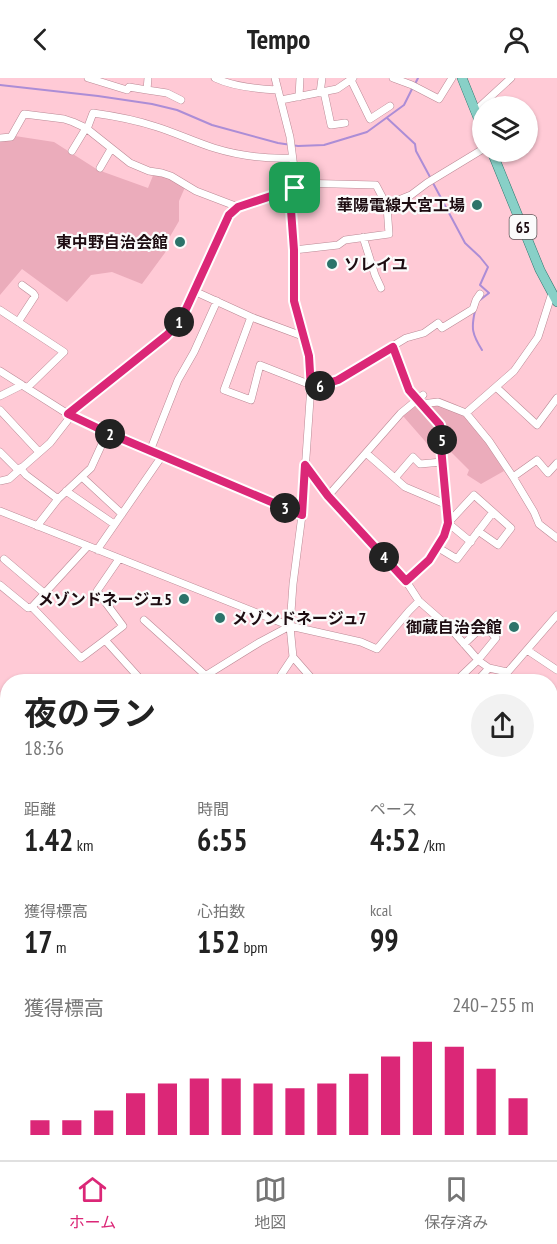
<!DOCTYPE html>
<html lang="ja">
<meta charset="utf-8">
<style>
:root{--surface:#fff;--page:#f2f2f2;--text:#222;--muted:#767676;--line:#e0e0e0;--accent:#db2777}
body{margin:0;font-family:"PT Sans Narrow","Noto Sans JP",sans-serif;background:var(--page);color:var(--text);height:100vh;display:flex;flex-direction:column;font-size:22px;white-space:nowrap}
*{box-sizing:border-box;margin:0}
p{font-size:20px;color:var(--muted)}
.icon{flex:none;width:33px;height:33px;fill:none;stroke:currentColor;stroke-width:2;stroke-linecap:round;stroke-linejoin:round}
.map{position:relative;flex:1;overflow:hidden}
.side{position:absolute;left:0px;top:596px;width:558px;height:488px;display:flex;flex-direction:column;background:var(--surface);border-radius:24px 24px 0 0;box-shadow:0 2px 4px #0004}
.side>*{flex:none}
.buttons{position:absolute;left:472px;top:18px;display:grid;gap:12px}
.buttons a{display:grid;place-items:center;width:66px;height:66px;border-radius:50%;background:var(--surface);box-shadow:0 2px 4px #0004;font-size:30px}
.pin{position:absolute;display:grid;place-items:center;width:51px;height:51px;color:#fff;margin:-26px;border-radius:12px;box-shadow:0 3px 9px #0006}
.km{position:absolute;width:30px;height:30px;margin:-15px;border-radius:50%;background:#222;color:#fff;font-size:16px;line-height:30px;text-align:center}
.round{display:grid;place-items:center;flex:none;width:63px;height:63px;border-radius:32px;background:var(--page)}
.head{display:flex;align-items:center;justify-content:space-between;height:102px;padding:0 24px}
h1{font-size:33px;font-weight:700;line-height:45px}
.figures{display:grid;grid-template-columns:repeat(3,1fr);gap:9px;height:102px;padding:6px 24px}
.figures div{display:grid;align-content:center}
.figures b{font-size:30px;font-weight:700}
.figures small{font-size:16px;font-weight:400}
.figures p{font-size:16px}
.chart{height:168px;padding:12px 24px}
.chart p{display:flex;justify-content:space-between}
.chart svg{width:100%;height:108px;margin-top:6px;stroke:var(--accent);stroke-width:6}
header{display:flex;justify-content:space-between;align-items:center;height:78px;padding:0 24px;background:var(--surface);font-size:27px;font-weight:700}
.tab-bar{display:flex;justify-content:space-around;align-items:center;height:84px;border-top:2px solid var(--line);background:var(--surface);font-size:16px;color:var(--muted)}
.tab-bar a{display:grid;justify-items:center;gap:3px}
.tab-bar .on{color:var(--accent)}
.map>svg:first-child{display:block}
.green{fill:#ebacbb}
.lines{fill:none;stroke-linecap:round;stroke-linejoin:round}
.stream{stroke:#ac8dd6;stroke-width:2}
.minor-casing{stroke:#bb8995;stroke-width:8}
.major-casing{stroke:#2f776f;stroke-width:10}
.minor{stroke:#fff;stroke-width:7}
.major{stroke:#88d0c7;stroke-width:9}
.route-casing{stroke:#fff;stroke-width:12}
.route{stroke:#db2777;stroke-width:8}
.poi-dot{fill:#2c736a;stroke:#fbfbfb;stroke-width:2}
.labels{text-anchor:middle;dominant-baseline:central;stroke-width:4.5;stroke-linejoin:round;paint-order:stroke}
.shield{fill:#fbfbfb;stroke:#605457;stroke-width:1.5}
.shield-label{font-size:15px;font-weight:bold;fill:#1d0c11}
.poi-label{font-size:16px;font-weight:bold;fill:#1d0c11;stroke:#fbfbfb;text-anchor:end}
</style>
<header><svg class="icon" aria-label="back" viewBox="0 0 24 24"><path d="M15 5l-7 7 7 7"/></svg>Tempo<svg class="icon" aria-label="person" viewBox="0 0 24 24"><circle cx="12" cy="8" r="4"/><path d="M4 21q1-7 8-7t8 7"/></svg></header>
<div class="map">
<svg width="557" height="1082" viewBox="0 0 557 1082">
<rect width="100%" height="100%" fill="#ffcad6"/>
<path class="green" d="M15 58 54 64 98 92 148 110 154 95 186 107 179 123V143L168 162 167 172 142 206 112 194 91 197 67 224 22 191 0 217V62Z
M440 320 457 327 464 338 480 355 504 393 481 406 467 397 469 392 447 370H431L403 338C413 325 424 322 440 320Z"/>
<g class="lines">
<path class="stream" d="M415 6 418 0
M0 7 98 18 152 26 177 32 212 47 278 65 298 68 324 67 367 54 404 27 412 11
M387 40 415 66 416 73 430 99
M433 105 465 165 480 179 488 189 480 207 489 215 480 222
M475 233C471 250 472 256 482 272
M0 773 8 783
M311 1076 321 1082"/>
<g class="minor-casing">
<path id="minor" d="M88 0 127 12 129 9 147 12 148 0
M215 0C234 9 257 11 278 12
M275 0 290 59 296 105 291 133 294 172V223L309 278 311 307 302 437 293 506 290 548 293 579 314 603
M393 0 412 7 439 21 452 0
M351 2 370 41 390 28
M147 12 167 15 181 22
M324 14 331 47 345 45
M320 15 322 0
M299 19 300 0
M281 22 337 11 353 0
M475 33 511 0
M87 51 93 35C115 38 136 42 157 49 176 55 195 64 214 70 240 78 266 81 292 80
M0 60 11 59 24 36 64 41 73 44 86 50 130 85 149 93 162 95 171 98 196 113 238 129
M72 73 86 50
M100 90 111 71
M386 127 411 117 427 105 483 71
M363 159 375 197 381 210
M294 172 338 167 345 162 389 156 387 128 376 107 296 105
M194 213 251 239 305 259
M0 232 64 274 27 310
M251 239 224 312 251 322 260 287 311 307
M18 244 35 218 33 215 22 207
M393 269 409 312 440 347 442 355 441 369 448 445 444 458 429 482 406 503
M0 293 71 338 107 355 302 437
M497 310 537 347 557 320
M311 311 338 301 406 260 424 255 438 245 442 250 473 231 476 222 480 216
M0 318 22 307
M421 326 438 324 466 335 489 363 513 399 534 434 539 446 557 460
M0 332 39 374
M466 335 514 293 538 259 552 215
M68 336 167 257 181 242 229 137 238 129 295 110
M150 373 178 302 194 274 217 223
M0 374 18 392
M366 375 405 409 445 426
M305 387 328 418 406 503 419 523 451 551 479 583 489 590 507 594
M20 390 26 397 58 421
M82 399 122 436
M513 399 537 382 548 395 557 385
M395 400 413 379 420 386 442 384
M0 403 9 401 50 365 71 338
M66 413 114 446
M328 418 401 335 423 317
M0 433 290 548
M37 448 58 421 91 390 107 355
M471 464 448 445 474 417 511 450 498 467 478 453
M437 469 457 481 493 434
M97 472 162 378
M4 481 44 515
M0 507 28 530 32 529 88 468
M32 529 81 580 105 562 142 603
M144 542 203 595 206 603
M105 562 123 548 97 513 119 481
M527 572 557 592
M197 603 260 564 290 548 361 564 377 571 409 533 419 523
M277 603 293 579
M456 603 478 582 496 560 484 547 464 566
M477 603 489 590
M500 603 557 537
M550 714 557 710
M550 757 552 759 550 760
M550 775 557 782
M550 830 557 834
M551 905 557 913
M550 1002 557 1008
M0 1006 8 1008
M0 1024 8 1025
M550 1039 557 1045
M121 1076 128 1082
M297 1076 307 1082
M424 1076 432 1082
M144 1082 149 1076
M325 1082 326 1081H365L368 1082
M475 1082 478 1076
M506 1082 509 1076"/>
</g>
<g class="major-casing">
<path id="major" d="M462 0 483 52
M492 74 540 192 557 224
M550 663 557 662
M93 1082 99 1076"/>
</g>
<use href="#minor" class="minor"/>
<use href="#major" class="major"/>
</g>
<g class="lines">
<g class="route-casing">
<path id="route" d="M295 110 291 132 294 172V223L309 278 311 311 338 302 393 269 409 312 440 347 442 355 441 369 448 445 444 458 429 482 406 503 328 418 305 387 302 437 106 354 68 336 167 257 181 242 229 137 238 129Z"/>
</g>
<use href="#route" class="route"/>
</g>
<g class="poi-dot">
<circle cx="477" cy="127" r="6"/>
<circle cx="180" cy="164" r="6"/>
<circle cx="332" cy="186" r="6"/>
<circle cx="184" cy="521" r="6"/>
<circle cx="220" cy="540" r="6"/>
<circle cx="514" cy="549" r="6"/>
</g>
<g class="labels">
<rect class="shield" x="509.5" y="137" width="27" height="24" rx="4.5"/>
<g class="shield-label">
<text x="523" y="149">65</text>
</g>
<g class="poi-label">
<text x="465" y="127">華陽電線大宮工場</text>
<text x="168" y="164">東中野自治会館</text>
<text x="344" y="186" text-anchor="start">ソレイユ</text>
<text x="172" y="521">メゾンドネージュ5</text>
<text x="232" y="540" text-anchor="start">メゾンドネージュ7</text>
<text x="502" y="549">御蔵自治会館</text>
</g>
</g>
</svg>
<div class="buttons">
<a><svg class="icon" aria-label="layers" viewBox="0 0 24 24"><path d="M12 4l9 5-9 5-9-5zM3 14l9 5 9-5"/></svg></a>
</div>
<div class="pin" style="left:295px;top:110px;background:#1e9e55"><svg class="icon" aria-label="arrive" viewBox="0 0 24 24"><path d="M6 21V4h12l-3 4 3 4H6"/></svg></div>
<b class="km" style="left:179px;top:244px">1</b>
<b class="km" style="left:110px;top:356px">2</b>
<b class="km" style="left:285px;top:430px">3</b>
<b class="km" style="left:384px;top:479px">4</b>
<b class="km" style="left:442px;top:362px">5</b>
<b class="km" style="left:320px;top:308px">6</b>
<section class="side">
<div class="head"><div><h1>夜のラン</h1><p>18:36</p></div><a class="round"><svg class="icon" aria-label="share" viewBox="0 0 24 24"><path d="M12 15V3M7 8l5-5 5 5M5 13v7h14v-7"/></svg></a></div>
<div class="figures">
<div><p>距離</p><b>1.42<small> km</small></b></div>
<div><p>時間</p><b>6:55</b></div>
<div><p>ペース</p><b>4:52<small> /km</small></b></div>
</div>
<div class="figures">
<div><p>獲得標高</p><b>17<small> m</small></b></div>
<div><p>心拍数</p><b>152<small> bpm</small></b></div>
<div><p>kcal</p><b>99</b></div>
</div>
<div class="chart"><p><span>獲得標高</span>240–255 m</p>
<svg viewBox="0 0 160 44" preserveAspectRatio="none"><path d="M5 44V38M15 44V38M25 44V34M35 44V27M45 44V23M55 44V21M65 44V21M75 44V23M85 44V25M95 44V23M105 44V19M115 44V12M125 44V6M135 44V8M145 44V17M155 44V29"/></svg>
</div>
</section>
</div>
<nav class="tab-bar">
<a class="on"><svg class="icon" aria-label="home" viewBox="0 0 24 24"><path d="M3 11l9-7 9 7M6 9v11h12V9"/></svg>ホーム</a>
<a><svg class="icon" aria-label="map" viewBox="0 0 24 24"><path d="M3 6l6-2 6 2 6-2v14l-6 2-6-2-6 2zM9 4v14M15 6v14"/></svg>地図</a>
<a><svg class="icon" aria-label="saved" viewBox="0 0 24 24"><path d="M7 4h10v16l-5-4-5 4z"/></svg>保存済み</a>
</nav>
